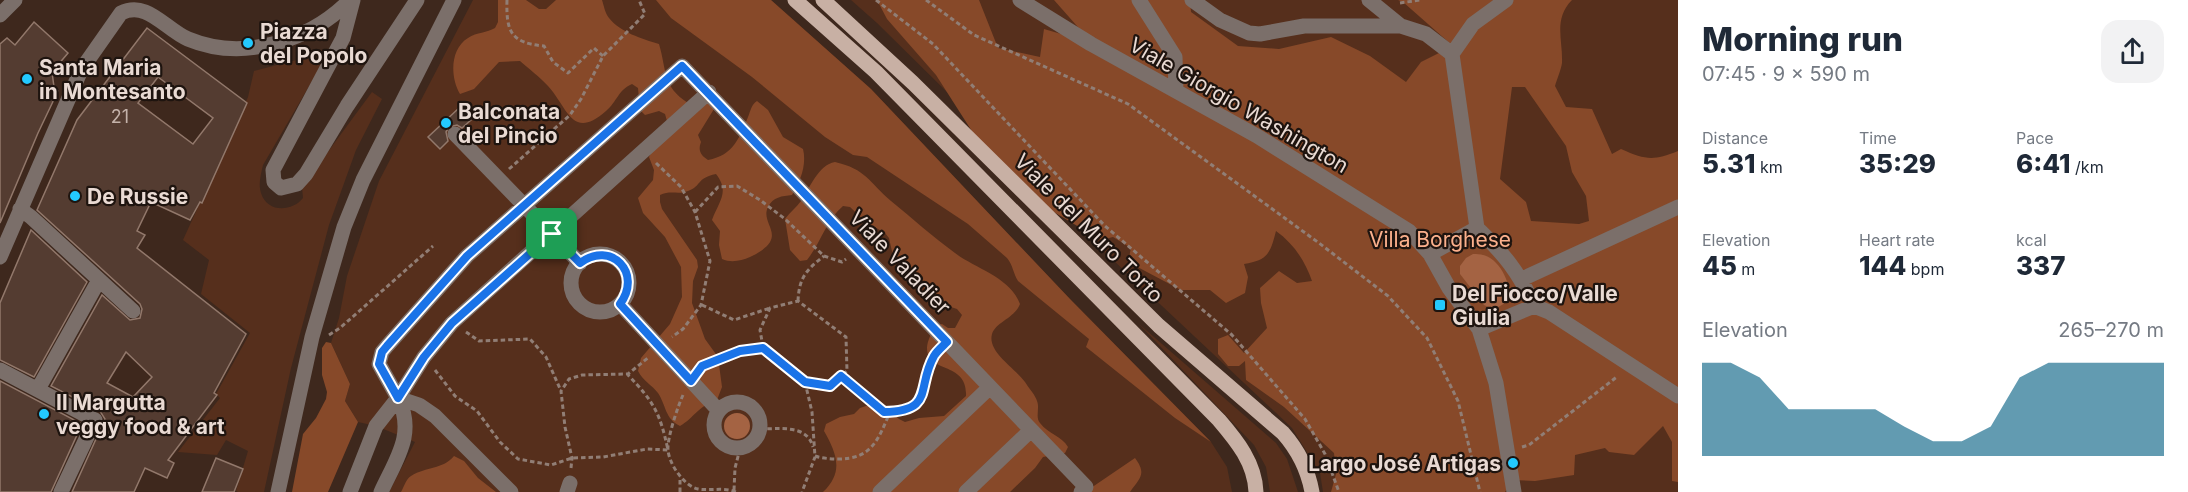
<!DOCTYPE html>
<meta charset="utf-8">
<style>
:root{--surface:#fff;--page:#f2f2f3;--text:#1f2937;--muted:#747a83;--accent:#217191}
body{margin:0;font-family:Inter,sans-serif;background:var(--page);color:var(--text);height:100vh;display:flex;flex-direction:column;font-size:22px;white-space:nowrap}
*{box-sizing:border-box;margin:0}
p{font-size:20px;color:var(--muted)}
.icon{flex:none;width:33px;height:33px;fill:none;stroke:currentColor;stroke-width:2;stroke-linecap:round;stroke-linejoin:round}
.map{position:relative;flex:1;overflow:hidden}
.details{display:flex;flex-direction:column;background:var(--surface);width:510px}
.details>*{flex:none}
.pin{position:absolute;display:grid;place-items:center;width:51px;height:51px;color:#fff;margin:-26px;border-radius:12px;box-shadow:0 3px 9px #0006}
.round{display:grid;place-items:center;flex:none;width:63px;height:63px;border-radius:18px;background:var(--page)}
.headline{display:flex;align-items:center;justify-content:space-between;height:102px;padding:0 24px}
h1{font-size:33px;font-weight:800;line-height:45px}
.figures{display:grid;grid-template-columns:repeat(3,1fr);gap:9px;height:102px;padding:6px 24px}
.figures div{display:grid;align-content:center}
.figures b{font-size:26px;font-weight:800}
.figures small{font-size:16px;font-weight:400}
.figures p{font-size:16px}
.chart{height:168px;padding:12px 24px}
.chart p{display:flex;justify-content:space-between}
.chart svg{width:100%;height:108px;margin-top:6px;fill:var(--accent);opacity:.7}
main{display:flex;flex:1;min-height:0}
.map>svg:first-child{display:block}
.green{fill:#562f1c}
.forest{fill:#874929;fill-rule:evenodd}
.water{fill:#a46343}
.building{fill:#543c31;stroke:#92786b;stroke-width:1.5;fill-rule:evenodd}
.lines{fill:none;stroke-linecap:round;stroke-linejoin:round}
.path{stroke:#917e75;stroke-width:3;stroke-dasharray:4.5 3;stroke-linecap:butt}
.minor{stroke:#7b6f6a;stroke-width:15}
.major{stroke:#c8b0a4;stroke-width:15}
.route-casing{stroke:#fff;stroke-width:12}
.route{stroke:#1a73e8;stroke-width:8}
.poi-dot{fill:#23c9fe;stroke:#1e140f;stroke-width:2}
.labels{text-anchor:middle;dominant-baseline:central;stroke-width:4.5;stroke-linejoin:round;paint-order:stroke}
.number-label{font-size:18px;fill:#c4b2aa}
.poi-label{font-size:21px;font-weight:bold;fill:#e9dad3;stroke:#1e140f;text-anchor:start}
.street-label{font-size:21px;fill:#e9dad3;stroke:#1e140f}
.park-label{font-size:21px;fill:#fbb08c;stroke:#1e140f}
</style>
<main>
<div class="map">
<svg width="1678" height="492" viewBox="0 0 1678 492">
<rect width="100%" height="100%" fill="#3e281d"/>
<path class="green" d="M473 0H771L871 89 1070 299 1211 442 1227 467 1232 492H389L415 442 376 426 358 422 345 401 350 384 331 343 339 318 347 276 379 181Z
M851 0H1678V492H1323L1320 473 1292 428 1096 244 1025 169 877 23Z
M324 49 329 52 263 165C261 174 258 184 261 193 267 213 292 212 303 198L302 187 372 92 382 99 356 150 329 225 291 368 264 492H238L236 491 248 451 226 440 217 455 178 452 220 398 216 394 250 333 201 294 209 260 183 240 248 97 254 71 304 58Z
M1139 324 1276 443 1287 459 1298 492H1270L1266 467 1254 445Z"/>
<path class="forest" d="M498 0H526L539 9H546L556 0H602C604 6 605 13 609 18 620 32 642 39 659 44 667 71 662 86 688 103L709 102 714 109 698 135 701 142C698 150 700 155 708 160 734 155 739 138 748 117 751 110 751 105 757 101L768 110 783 137 803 149C807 165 800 182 792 195 782 196 773 197 768 207 759 225 792 237 750 257 741 261 731 263 722 259L719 245 720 231 712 220C719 201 730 192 716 174 696 178 702 186 688 191 679 195 670 190 660 195V202L662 209 697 260 698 267 693 281 692 303 705 339 718 357 722 387 717 400C698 406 694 418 680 426 665 419 666 405 658 393 652 385 643 381 638 371L641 358 670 324 682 297 681 267 665 237 643 213 638 198 653 180 654 170 649 157 667 121 665 114 659 111 645 115 640 110 638 88 632 84C618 90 617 102 606 111 572 141 568 108 548 86 540 77 529 69 520 61L499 62 474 89 460 94C450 77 450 49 468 38 477 32 487 33 495 28L498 22Z
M656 0H771L871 89 1070 299 1211 442 1175 418 1086 347 1089 339 1018 281C1013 273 1013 265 1007 258L968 224 867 157 853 155 825 137 752 77 671 18Z
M877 0H979L998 48 1040 57 1044 29 1092 43 1054 0H1190L1191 12 1238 46 1279 49 1331 37 1370 56 1406 82 1421 62 1453 46 1403 2 1398 0H1572C1553 19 1563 40 1562 63 1561 70 1557 79 1555 86L1566 107 1592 109 1612 154 1621 149C1646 160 1653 161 1678 151V482L1672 481V442L1663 426 1634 455 1609 452 1605 448 1575 455 1574 475 1535 481 1512 480 1505 492H1331L1336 474 1334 453 1284 407 1246 380 1245 361 1239 366H1228L1218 354V339L1228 335 1244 353 1267 328 1261 303 1260 288 1279 271 1297 283 1312 281C1305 261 1294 244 1276 231 1270 254 1268 260 1244 264L1248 277 1245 293 1226 303 1210 290H1181L1128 262 1131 248 1113 237 1101 240 1052 211 975 136 936 75 887 19ZM1512 87H1525L1566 146 1572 172 1586 196 1589 221 1579 224 1531 221 1526 202 1500 179Z
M835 162C866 169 869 182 891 201 912 218 933 237 955 253 976 269 1010 277 1020 304 1015 318 996 322 992 334 987 352 1015 368 1025 382 1028 387 1036 396 1037 401 1040 408 1035 417 1040 423 1048 434 1062 436 1068 447L1065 453 1043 457 1035 468 1010 492H823C844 472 837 454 824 431L826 424 840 417 854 414 860 408 875 403 888 408 899 419 905 422 919 418 944 416 966 396C968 361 927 374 927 348 927 341 932 333 934 326L942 324 948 328H955L962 315 957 309 936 302 930 297 915 272 893 256 889 238 885 233 866 222 850 207 843 206C827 219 820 244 807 260L800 261 790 250 785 219C790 212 796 208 801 201 810 188 818 165 835 162Z
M326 342 331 343 350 384 345 401 358 422 328 492H292L303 434 316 418 326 399 327 392 322 375V348Z
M454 456 464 461 478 478 496 492H401C404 487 406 479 411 476 427 466 442 470 454 456Z
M1135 458C1147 474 1140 478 1130 492H1085Z"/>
<path class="water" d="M1473 254C1495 252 1508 275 1510 295 1506 303 1502 306 1493 309L1484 305 1460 274V266L1466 258Z
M724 426a13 13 0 1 1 26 0a13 13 0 1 1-26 0Z"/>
<path class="building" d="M34 22 68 53 52 72 54 87 58 91 38 133 0 223V44L7 38 15 45Z
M147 28 247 103 202 203 200 202 190 220 151 202 137 231 145 235 137 248 246 334 214 393 217 395 168 460 174 463 167 478 145 468 134 492H72L105 419 100 411 51 386 102 295 130 320 140 318 142 309 140 304 37 210 77 120ZM158 77 213 118 193 144 138 103ZM126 352 152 377 133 397 107 383Z
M459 108 471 120 462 128 457 125 449 127 446 132 448 141 440 149 428 137Z
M31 230 87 282 34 377 0 360V303Z
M0 381 82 424 51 492H0Z
M216 458 243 469 234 492H202Z"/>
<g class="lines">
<path class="path" d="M507 0C506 32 511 43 544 46L553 62 568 73 594 48 603 56
M876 0 933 44 1105 226 1232 335 1305 419 1325 454 1339 492
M926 0 974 35 1128 104 1319 243 1388 296 1427 338 1458 401 1480 492
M1400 3 1420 0
M656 163 681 187 695 212 710 261 701 305 683 329 672 337
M509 169 570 115 581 99 603 56 645 14 639 0
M695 212 718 187 737 186 760 200 785 219 824 256 842 262 846 259
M798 301C799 278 806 270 824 256
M702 305 734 320 770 308
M466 332 479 341 530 339 546 357 561 391
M329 335 340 328 433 246
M763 347 760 330 770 308 798 301 846 337 847 371 830 386 805 382
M701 366 740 351 763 347 805 382 812 412 815 457 802 492
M435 370 455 396 477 411 500 442 518 459 551 465 572 458 603 457 647 449 668 450C660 413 654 402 628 375
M841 376 884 412C933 411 919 388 935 354
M683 395C678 406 667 438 668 450 669 464 684 486 698 489 710 491 724 487 736 492
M760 429C779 429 807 424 813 447
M1522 447 1529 445 1618 376
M815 456C821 458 830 459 838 459 872 459 878 440 890 412
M571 468 572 458 565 427 561 391 569 379 582 375 628 374 649 357
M734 490 735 468 740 449
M680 492V479"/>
<path class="minor" d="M353 0 343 38 273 170 274 182 281 188 297 184 306 174 347 106 417 0
M1020 0 1091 44 1257 136 1409 231 1430 254 1449 288 1479 329 1496 383 1514 492
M1139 0 1175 57 1176 91
M1192 0 1220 20 1249 33 1260 34 1304 26H1401L1426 34 1452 54
M1369 0 1401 26
M0 15 15 0
M455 134 580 263
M20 209 31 217 133 311
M1477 228 1452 54 1473 24 1506 0
M1430 254 1477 228C1504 254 1519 272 1534 306L1479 329
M571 283a29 29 0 1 1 58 0a29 29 0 1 1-58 0Z
M0 257 81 70 121 13C147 0 165 29 188 39 243 62 310 41 350 0
M1522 279 1678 207
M620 304 719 411
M1534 306 1549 312 1678 396
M0 370 95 420 61 492
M38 389 99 280
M398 398 379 364 382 352 387 346 467 256 682 66 1086 487 1081 492
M398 398 419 405 435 416 511 492
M714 425a23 23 0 1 1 46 0a23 23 0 1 1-46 0Z
M278 492 312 337 344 227 363 180 454 0
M350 492 376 426 398 398
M381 492C396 459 416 434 398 398L424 357 452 323 709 92
M567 492 570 483
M880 492 990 387
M966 492 1031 430"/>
<path class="major" d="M795 0 876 72 1219 420C1237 441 1255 463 1256 492
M823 0 913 83 1159 326 1283 433C1298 450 1308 470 1312 492"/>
</g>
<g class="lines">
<g class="route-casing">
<path id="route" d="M682 66 947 342C943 346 937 351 934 356 916 388 935 411 884 412L841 376 830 386 805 382 763 348 740 351 702 366 691 381 620 304C643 273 611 240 580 263L552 234 452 323 424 357 398 398 379 364 382 352 387 346 467 256Z"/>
</g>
<use href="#route" class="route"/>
</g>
<g class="poi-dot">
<circle cx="248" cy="43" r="6"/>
<circle cx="27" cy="79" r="6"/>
<circle cx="446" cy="123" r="6"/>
<circle cx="75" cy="196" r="6"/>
<rect x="1434" y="299" width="12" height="12" rx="3"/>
<circle cx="44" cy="414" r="6"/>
<circle cx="1513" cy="463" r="6"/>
</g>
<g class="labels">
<g class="number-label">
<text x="120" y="116">21</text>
</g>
<g class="poi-label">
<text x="260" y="31">Piazza<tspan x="260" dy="24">del Popolo</tspan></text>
<text x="39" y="67">Santa Maria<tspan x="39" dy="24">in Montesanto</tspan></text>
<text x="458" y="111">Balconata<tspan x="458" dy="24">del Pincio</tspan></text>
<text x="87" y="196">De Russie</text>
<text x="1452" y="293">Del Fiocco/Valle<tspan x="1452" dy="24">Giulia</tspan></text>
<text x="56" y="402">Il Margutta<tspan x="56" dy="24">veggy food &amp; art</tspan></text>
<text x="1501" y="463" text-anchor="end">Largo José Artigas</text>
</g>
<g class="street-label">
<text transform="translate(1239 105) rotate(30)">Viale Giorgio Washington</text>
<text transform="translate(1089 228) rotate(45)">Viale del Muro Torto</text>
<text transform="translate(900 262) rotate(46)">Viale Valadier</text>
</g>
<g class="park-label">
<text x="1440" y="239">Villa Borghese</text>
</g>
</g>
</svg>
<div class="pin" style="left:552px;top:234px;background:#1e9e55"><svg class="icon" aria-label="arrive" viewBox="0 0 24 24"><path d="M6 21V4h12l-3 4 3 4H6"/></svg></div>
</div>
<section class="details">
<div class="headline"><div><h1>Morning run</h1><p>07:45 · 9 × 590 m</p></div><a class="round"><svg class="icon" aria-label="share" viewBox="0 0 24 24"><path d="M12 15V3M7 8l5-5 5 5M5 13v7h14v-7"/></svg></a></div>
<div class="figures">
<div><p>Distance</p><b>5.31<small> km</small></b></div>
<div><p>Time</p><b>35:29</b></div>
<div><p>Pace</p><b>6:41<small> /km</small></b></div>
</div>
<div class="figures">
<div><p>Elevation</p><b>45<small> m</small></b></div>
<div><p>Heart rate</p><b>144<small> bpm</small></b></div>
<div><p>kcal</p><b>337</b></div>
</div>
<div class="chart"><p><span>Elevation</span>265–270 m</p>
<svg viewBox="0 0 160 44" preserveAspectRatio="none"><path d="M0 44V6L10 6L20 12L30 25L40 25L50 25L60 25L70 32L80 38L90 38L100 32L110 12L120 6L130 6L140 6L150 6L160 6V44z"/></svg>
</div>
</section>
</main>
